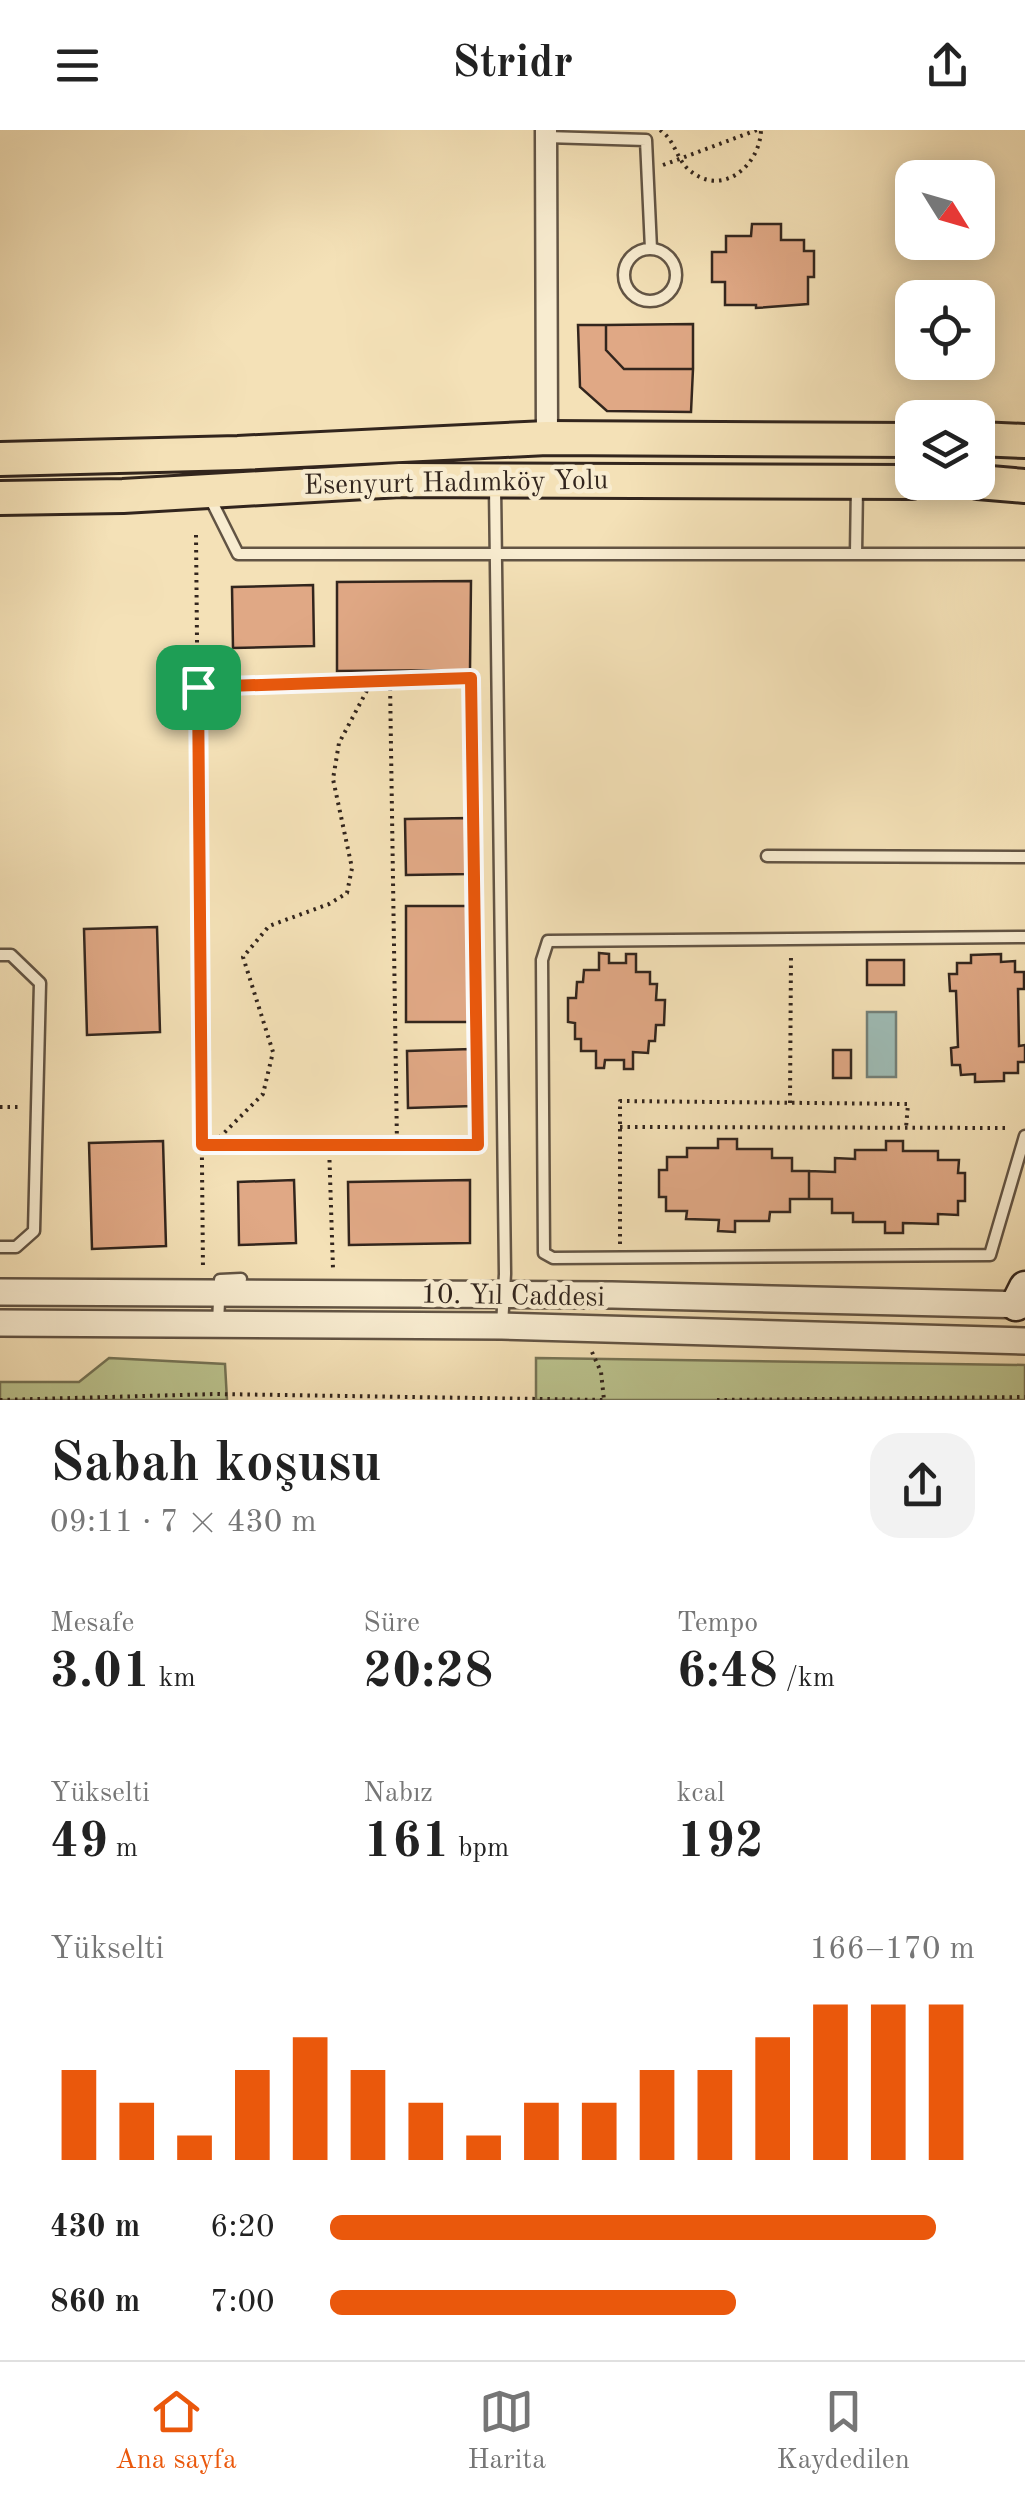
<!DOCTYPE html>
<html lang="tr">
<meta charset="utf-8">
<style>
:root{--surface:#fff;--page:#f2f2f2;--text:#222;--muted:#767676;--line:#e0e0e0;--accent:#ea580c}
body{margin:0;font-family:"Old Standard TT",serif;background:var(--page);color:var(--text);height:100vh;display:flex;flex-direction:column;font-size:38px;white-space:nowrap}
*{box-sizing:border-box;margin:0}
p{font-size:32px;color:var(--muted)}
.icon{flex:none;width:55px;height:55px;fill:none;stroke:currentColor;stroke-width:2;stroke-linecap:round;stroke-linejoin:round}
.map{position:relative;height:1270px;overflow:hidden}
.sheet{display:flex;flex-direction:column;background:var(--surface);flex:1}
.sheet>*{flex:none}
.needle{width:65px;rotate:127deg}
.controls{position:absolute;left:895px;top:30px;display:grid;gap:20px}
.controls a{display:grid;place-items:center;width:100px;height:100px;border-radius:20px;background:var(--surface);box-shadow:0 5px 25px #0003;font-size:50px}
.pin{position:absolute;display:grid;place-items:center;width:85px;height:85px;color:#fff;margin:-42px;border-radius:20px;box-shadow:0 5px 15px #0006}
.round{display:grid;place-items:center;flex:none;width:105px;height:105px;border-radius:30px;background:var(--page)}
.summary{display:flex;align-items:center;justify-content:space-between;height:170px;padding:0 50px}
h1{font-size:55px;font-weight:800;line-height:75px}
.metrics{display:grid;grid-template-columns:repeat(3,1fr);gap:15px;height:170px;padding:10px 50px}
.metrics div{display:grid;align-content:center}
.metrics b{font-size:50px;font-weight:800}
.metrics small{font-size:28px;font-weight:400}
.metrics p{font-size:28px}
.chart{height:280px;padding:20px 50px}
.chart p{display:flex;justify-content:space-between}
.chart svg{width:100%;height:180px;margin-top:10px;stroke:var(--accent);stroke-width:6}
ul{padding:0 50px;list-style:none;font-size:32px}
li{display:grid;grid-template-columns:160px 120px 1fr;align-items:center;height:75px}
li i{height:25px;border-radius:12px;background:var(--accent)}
header{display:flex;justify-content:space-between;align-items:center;height:130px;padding:0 50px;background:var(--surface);font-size:45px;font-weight:800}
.menu{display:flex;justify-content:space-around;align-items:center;height:140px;border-top:2px solid var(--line);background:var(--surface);font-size:28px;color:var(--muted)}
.menu a{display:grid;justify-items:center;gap:5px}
.menu .on{color:var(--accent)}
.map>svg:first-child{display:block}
.green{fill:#bbc38e;stroke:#767456;stroke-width:2.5}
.water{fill:#9ebcb6;stroke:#738079;stroke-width:2.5}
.building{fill:#e0a885;stroke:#32251d;stroke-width:2.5}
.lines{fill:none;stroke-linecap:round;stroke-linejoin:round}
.service-casing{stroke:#625444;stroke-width:15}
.minor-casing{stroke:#625444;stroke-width:25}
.tertiary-casing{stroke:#625444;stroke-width:30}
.secondary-casing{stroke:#32251d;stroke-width:35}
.primary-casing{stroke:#32251d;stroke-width:38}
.path{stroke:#32251d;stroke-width:4;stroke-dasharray:2.5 5;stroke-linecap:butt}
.service{stroke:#f8ecd0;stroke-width:10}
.minor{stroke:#f8ecd0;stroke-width:20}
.tertiary{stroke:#f8ecd0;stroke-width:25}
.secondary{stroke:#f8ecd0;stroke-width:30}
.primary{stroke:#f4e1b7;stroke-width:32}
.route-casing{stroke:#fff;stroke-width:20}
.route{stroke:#ea580c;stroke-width:12}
.labels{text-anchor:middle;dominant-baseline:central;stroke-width:9;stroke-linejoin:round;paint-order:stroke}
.street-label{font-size:28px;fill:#32251d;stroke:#f8ecd0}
</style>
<header><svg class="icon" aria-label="menu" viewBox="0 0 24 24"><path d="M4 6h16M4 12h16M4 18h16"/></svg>Stridr<svg class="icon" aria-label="share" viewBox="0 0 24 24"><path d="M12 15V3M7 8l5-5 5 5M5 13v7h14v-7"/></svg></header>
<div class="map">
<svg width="1025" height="1270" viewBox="0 0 1025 1270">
<rect width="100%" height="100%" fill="#f4e1b7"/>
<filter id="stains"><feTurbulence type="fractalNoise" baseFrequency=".002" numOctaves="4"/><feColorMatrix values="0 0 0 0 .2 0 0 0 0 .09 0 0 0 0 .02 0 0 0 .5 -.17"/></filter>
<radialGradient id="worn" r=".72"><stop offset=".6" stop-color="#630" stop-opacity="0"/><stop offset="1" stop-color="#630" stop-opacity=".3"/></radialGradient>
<path class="green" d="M109 1228 225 1234 227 1270H0V1252H79Z
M536 1228 1025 1235V1270H536Z"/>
<path class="water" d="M867 882H896V947H867Z"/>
<path class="building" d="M752 94H781V110H804V121H814V147H808V174L756 178V175H725V152H712V122H726V106H751Z
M693 194V239H624L606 220V195Z
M578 195H606V220L624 239H693L691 282 607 281 580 257Z
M471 451 470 540 337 541V452Z
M313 455 314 516 233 518 232 457Z
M469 688 470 744 406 745 405 689Z
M406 776H470V892H406Z
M157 797 160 902 87 905 84 799Z
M599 823 609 824V833H626V824H636V842H650V854H657L656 870H665L664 895H656L655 911H649L648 923 633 922V939H624V930H605L604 938H596V921H581V909H575V893L568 892V868H576L577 852H583L584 840H599Z
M1001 824V832L1015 831V842H1024V859H1018L1019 916 1025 915V932H1018V943H1004V951L975 952V944L961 945 960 935H952L951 918 958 917 956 861H950L949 844H957V833H971V825Z
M867 830H904V855H867Z
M471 919 473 976 408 978 407 921Z
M833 920H851V948H833Z
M718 1009H737V1019H772V1028H792V1041H809V1069H790V1082H770L769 1091H735V1102L718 1101 719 1090 686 1089 687 1081H666V1067H659V1040H667V1027H687V1018H718Z
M163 1011 166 1116 92 1119 89 1013Z
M886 1011H903V1021H938V1030H959L958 1043H965V1071H958V1085L938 1084V1094L903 1093V1103H885V1092H853V1083H832V1069H809V1041L835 1042V1028L855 1029V1020H886Z
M294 1050 296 1113 239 1115 238 1052Z
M470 1050V1113L349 1115 348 1052Z"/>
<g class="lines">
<g class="service-casing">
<path id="service" d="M546 7 646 10 651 119
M624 145a26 26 0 1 1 52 0a26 26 0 1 1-52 0Z
M495 357 505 1144 502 1195
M209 366 238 424H1025
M856 424 857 355
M767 726 1025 727
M1025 807 548 811 542 830 544 1123 553 1128 990 1125 1025 1006
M0 825H11L40 853 34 1101 16 1117H0
M218 1193 220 1150 241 1149"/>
</g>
<g class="minor-casing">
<path id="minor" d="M546 0 547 308"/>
</g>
<g class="tertiary-casing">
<path id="tertiary" d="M0 1162 612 1165 1025 1175
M0 1193 502 1196 1025 1211"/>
</g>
<g class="secondary-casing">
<path id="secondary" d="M1016 1175 1025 1157"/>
</g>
<g class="primary-casing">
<path id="primary" d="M978 309 1025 311
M0 329 238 323 547 308 912 310
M978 352 1025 356
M0 368 123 366 400 350 912 352"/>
</g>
<path class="path" d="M660 0C675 10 676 28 688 39 721 69 760 36 761 0
M663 35 757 0
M196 405 203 1140
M390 551 397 1015
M198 557 471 548 478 1015H202
M790 973 791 823
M0 977H20
M620 997 1010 998
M214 1013 263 964 273 922 243 827 269 796 329 774 347 763 352 738 333 649 339 613 372 551
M329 1015 333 1139
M620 1114V971L908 974 906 998
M592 1222 601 1242 604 1270
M0 1270 216 1264 607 1270
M717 1270 1025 1267"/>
<use href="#service" class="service"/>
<use href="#minor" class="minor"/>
<use href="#tertiary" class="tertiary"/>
<use href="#secondary" class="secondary"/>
<use href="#primary" class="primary"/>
</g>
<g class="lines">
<g class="route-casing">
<path id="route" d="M471 548 478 1015H202L198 557Z"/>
</g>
<use href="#route" class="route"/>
</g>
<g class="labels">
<g class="street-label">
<text transform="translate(456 354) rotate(-1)">Esenyurt Hadımköy Yolu</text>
<text transform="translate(513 1167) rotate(1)">10. Yıl Caddesi</text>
</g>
</g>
<rect width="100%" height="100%" filter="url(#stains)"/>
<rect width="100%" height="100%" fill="url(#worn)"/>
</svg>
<div class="controls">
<a><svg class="needle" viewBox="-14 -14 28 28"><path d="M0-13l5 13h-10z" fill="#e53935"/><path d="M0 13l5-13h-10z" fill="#767676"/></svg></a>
<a><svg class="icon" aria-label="locate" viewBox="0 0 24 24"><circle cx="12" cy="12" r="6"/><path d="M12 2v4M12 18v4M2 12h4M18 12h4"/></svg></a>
<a><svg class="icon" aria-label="layers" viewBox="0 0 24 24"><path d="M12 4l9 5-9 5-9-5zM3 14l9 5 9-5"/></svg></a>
</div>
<div class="pin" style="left:198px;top:557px;background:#1e9e55"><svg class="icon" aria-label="arrive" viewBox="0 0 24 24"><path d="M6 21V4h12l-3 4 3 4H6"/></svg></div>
</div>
<section class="sheet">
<div class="summary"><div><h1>Sabah koşusu</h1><p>09:11 · 7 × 430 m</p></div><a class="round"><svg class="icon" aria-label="share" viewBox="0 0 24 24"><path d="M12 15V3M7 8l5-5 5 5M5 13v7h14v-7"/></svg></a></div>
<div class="metrics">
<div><p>Mesafe</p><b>3.01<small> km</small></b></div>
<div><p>Süre</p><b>20:28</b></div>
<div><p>Tempo</p><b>6:48<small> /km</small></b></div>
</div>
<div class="metrics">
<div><p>Yükselti</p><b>49<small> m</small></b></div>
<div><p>Nabız</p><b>161<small> bpm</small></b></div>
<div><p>kcal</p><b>192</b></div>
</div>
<div class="chart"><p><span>Yükselti</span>166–170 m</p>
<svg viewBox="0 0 160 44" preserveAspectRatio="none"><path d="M5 44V22M15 44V30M25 44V38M35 44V22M45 44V14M55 44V22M65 44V30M75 44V38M85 44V30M95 44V30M105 44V22M115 44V22M125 44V14M135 44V6M145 44V6M155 44V6"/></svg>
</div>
<ul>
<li><b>430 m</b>6:20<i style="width:94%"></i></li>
<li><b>860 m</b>7:00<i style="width:63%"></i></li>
</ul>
</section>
<nav class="menu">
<a class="on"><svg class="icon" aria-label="home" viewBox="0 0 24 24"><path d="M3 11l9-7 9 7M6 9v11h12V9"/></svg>Ana sayfa</a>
<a><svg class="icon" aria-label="map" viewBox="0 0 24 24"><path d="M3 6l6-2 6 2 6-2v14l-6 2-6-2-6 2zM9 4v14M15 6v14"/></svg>Harita</a>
<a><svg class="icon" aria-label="saved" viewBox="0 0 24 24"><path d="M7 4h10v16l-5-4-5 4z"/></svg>Kaydedilen</a>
</nav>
